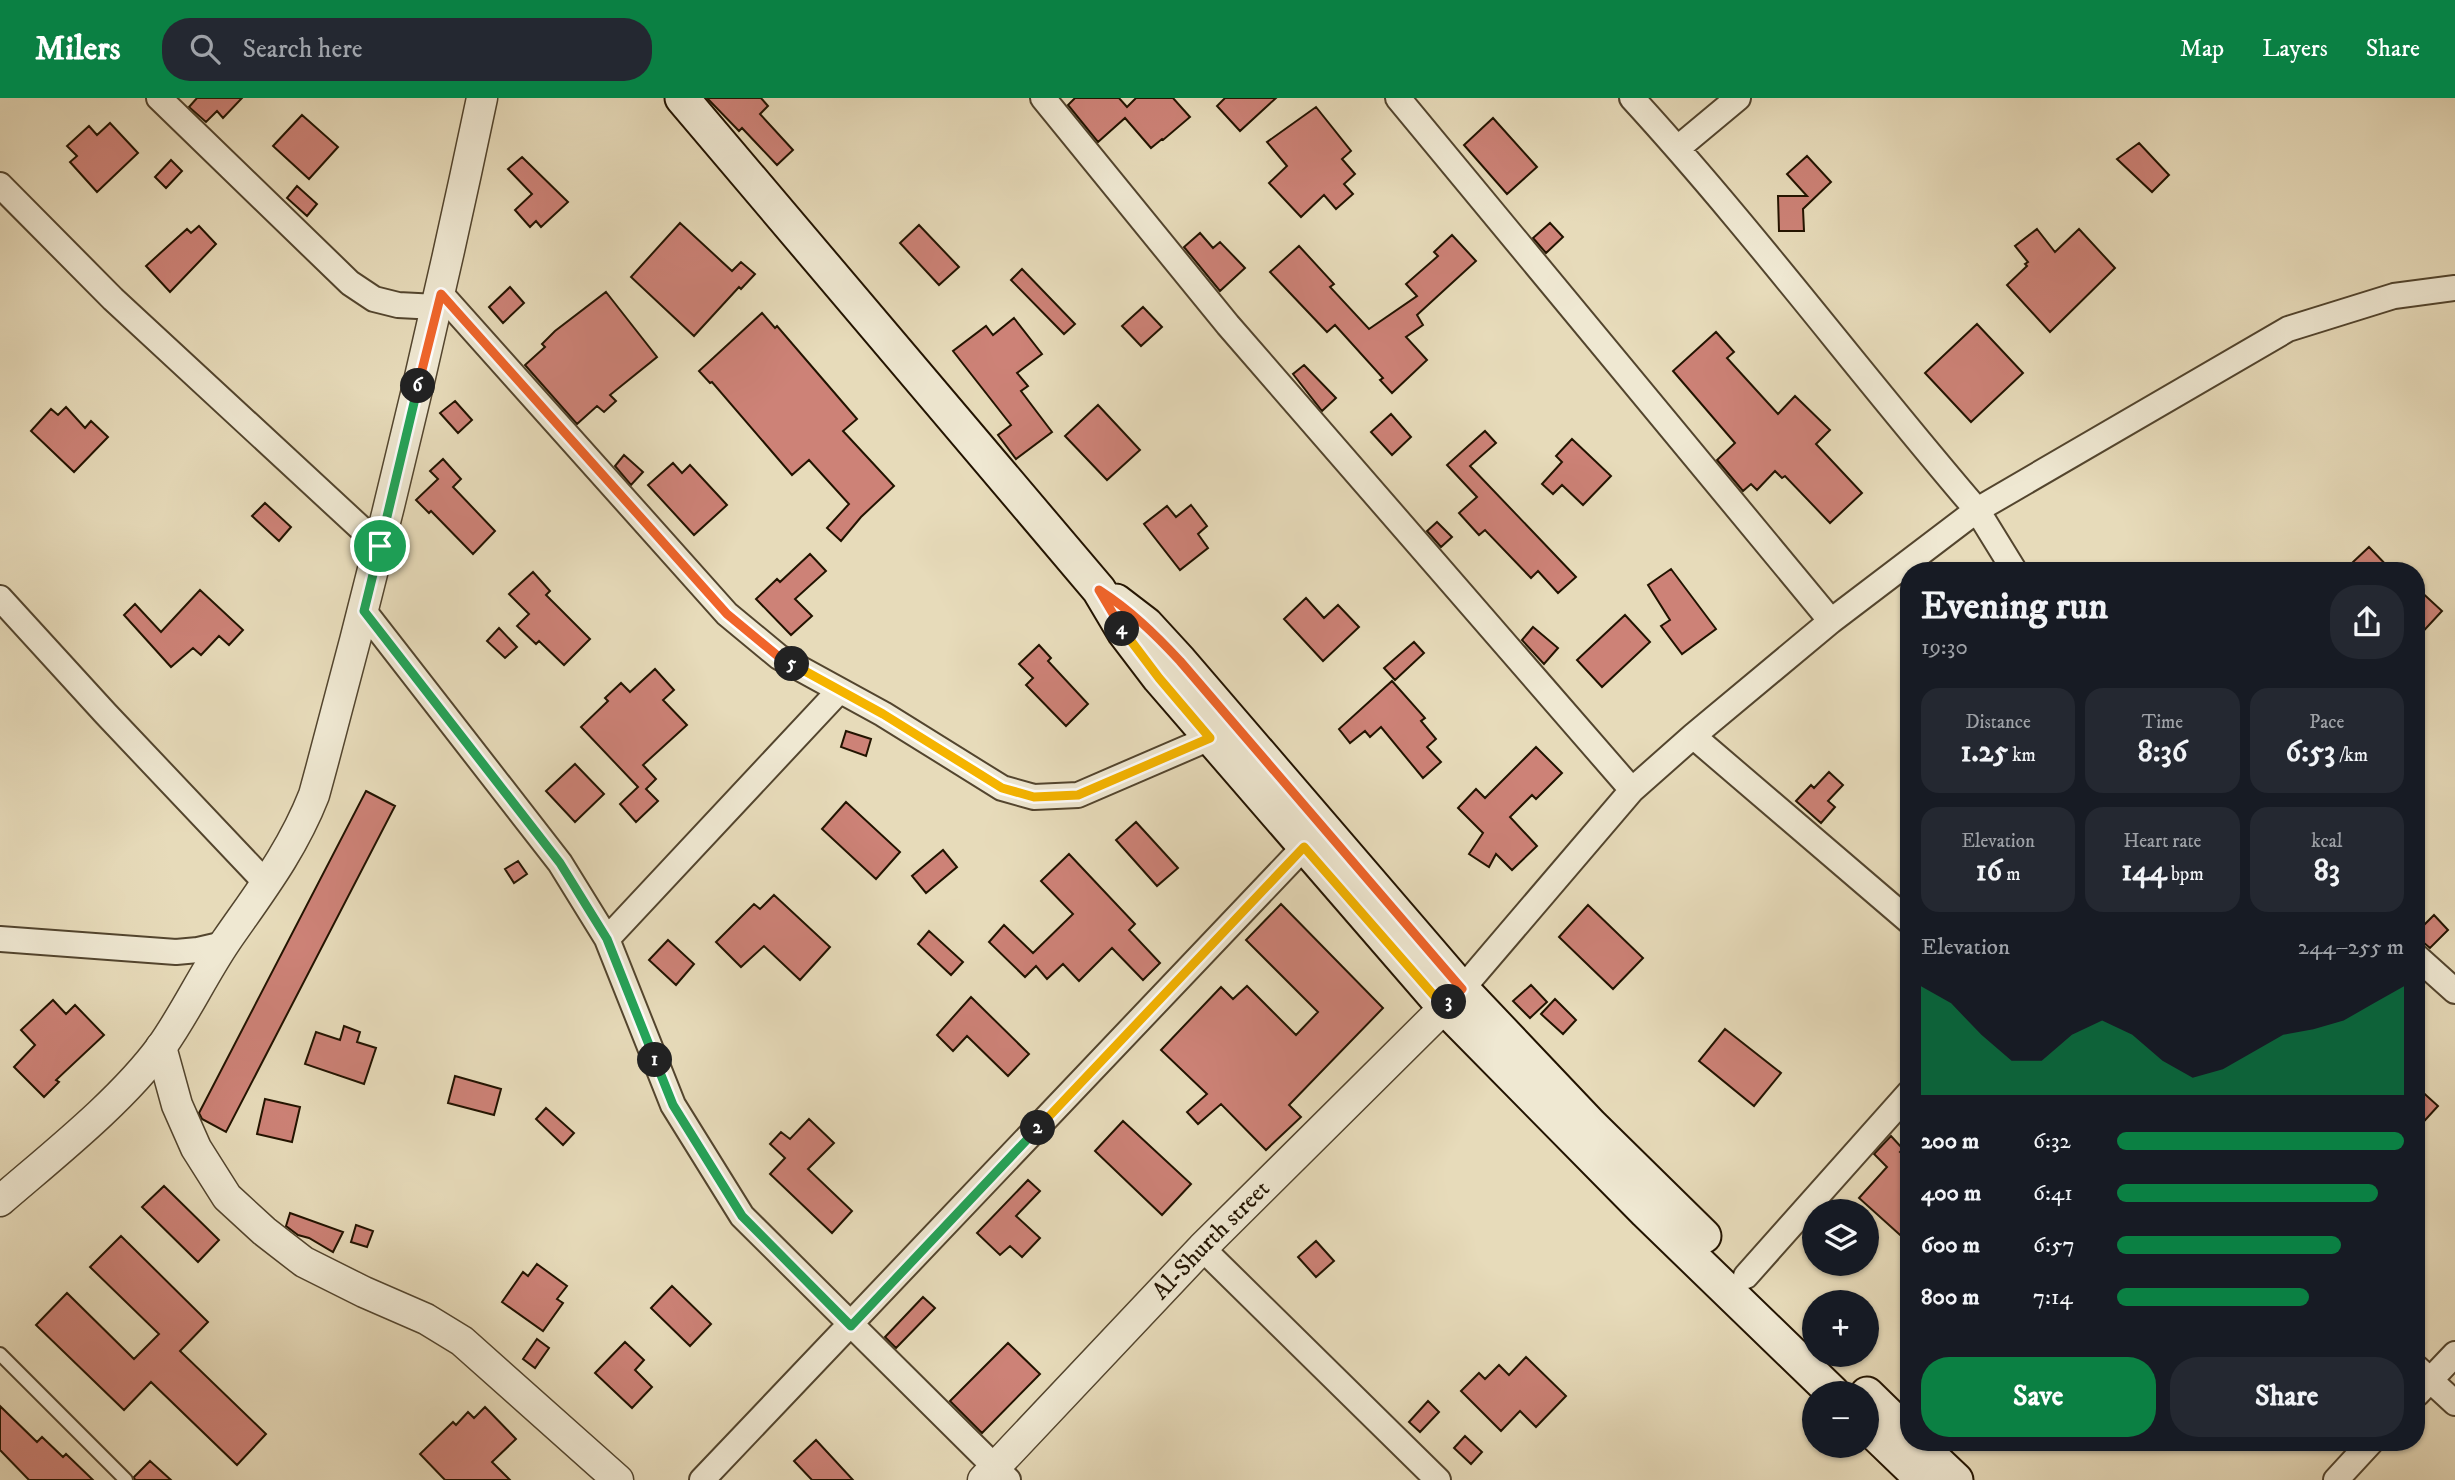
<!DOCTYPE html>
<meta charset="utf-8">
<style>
:root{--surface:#171b24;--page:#242831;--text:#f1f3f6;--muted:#9ea1a6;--accent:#0b8043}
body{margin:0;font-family:"IM FELL DW Pica",serif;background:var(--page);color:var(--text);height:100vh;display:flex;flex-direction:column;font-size:26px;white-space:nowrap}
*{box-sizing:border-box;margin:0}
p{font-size:23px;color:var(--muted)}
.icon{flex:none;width:38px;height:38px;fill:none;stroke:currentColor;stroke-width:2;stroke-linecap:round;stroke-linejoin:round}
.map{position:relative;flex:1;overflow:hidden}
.drawer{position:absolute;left:1900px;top:464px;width:525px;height:889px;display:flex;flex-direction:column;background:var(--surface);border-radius:28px;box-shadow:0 2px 5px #0004}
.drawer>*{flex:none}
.tools{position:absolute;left:1802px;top:1101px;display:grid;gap:14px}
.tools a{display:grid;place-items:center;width:77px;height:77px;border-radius:50%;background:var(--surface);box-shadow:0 2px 5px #0004;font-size:35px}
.pin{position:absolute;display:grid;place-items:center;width:60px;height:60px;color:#fff;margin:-30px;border:4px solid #fff;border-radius:50%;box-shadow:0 2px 7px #0007}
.km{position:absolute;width:35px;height:35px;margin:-18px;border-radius:50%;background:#222;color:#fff;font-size:19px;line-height:35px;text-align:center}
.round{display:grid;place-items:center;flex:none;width:74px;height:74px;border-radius:28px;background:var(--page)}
.summary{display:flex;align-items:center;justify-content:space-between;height:119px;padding:0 21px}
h1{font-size:38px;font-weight:700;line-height:52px}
.metrics{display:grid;grid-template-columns:repeat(3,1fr);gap:10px;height:119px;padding:7px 21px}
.metrics div{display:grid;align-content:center;border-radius:18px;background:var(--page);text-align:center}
.metrics b{font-size:30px;font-weight:700}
.metrics small{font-size:19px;font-weight:400}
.metrics p{font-size:19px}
.chart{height:196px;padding:14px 21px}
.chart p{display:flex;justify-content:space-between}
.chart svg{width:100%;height:126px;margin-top:7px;fill:var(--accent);opacity:.7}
.action{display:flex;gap:14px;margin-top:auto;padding:14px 21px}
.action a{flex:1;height:80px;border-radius:28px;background:var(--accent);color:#fff;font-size:28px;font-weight:700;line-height:80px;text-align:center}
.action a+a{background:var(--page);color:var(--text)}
ul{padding:0 21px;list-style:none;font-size:23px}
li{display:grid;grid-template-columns:112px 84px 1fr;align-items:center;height:52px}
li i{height:18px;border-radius:9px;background:var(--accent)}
header{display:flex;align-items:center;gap:42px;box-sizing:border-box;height:98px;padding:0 35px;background:var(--accent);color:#fff}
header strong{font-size:33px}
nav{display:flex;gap:38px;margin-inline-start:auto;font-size:24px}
.search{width:490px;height:63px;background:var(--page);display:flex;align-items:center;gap:18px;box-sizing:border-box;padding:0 24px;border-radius:28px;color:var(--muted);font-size:26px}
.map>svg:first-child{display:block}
.building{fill:#cd8277;stroke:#221300;stroke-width:2}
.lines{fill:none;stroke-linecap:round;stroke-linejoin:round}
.service-casing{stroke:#53452e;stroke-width:16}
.minor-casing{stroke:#53452e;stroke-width:28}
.tertiary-casing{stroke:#53452e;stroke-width:33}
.secondary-casing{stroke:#221300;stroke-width:37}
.service{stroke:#efe8d2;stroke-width:12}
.minor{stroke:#efe8d2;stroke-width:24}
.tertiary{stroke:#efe8d2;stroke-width:30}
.secondary{stroke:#efe8d2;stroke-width:33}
.split-1-casing{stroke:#fff;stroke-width:14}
.split-2-casing{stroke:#fff;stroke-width:14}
.split-3-casing{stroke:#fff;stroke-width:14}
.split-4-casing{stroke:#fff;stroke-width:14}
.split-5-casing{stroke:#fff;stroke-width:14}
.split-6-casing{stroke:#fff;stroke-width:14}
.split-7-casing{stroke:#fff;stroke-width:14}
.split-1{stroke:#22a559;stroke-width:9}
.split-2{stroke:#22a559;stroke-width:9}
.split-3{stroke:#f5b400;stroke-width:9}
.split-4{stroke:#f0652b;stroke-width:9}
.split-5{stroke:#f5b400;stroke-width:9}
.split-6{stroke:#f0652b;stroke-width:9}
.split-7{stroke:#22a559;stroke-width:9}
.labels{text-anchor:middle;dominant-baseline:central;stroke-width:5;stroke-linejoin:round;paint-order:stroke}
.street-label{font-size:24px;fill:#221300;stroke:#efe8d2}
</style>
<header>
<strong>Milers</strong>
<div class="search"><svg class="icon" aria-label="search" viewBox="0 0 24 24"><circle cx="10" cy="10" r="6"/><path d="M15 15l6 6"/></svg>Search here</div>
<nav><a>Map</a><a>Layers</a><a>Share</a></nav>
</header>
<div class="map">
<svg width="2455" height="1382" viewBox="0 0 2455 1382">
<rect width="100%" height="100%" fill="#e7dbba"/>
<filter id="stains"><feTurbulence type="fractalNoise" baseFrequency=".00286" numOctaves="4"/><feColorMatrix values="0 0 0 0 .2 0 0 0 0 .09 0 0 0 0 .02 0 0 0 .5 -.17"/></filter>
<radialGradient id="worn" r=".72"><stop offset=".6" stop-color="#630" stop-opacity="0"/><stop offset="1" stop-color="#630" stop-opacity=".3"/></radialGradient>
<path class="building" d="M197 0H242L223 20 217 13 206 24 189 9Z
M707 0H761L768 8 760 16 793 52 777 67 742 30 739 33Z
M1075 0H1119L1127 9 1136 0H1173L1190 19 1163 42 1162 41 1151 50 1125 20 1098 44 1068 7Z
M1225 0H1276L1240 33 1217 8Z
M1316 9 1351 53 1342 61 1355 76 1344 86 1353 96 1336 111 1324 97 1301 119 1269 85 1287 68 1267 44Z
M302 17 338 49 309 81 273 48Z
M1493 20 1537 69 1507 96 1464 47Z
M110 25 138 55 97 94 70 64 77 58 67 48 89 28 97 37Z
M2139 45 2169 77 2152 94 2117 61Z
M1807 58 1831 84 1803 111 1804 133H1779L1778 98H1807L1787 76Z
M522 59 568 104 541 129 536 123 530 129 515 112 532 96 508 71Z
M171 62 182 73 166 90 155 79Z
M297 88 317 106 307 118 287 100Z
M680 125 732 173 741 164 755 176 741 191 739 189 694 238 631 179Z
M1550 125 1563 139 1546 155 1533 140Z
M919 127 959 169 939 187 900 145Z
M199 128 216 146 170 194 146 168 187 131 191 135Z
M2037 131 2055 154 2079 131 2115 170 2050 234 2007 187 2027 168 2025 166 2028 164 2015 148Z
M1200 135 1213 150 1220 144 1245 170 1220 193 1184 149Z
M1452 137 1476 163 1417 217 1423 227 1406 239 1427 262 1392 295 1380 282 1383 280 1335 227 1327 234 1270 174 1299 148 1334 186 1330 189 1369 231 1417 198 1406 186 1438 158 1434 154Z
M1022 171 1075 226 1064 236 1011 182Z
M510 189 524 205 503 225 489 209Z
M606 194 657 259 610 297 616 303 604 314 597 308 577 326 525 267 545 249 542 246 555 233Z
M1143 209 1162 229 1141 248 1122 228Z
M762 215 775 230 777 228 857 321 843 333 894 388 861 419 841 443 827 430 849 406 809 362 792 377 712 284 710 285 699 273Z
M1014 220 1042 256 1017 275 1028 288 1021 293 1052 334 1016 361 998 337 1011 327 953 253 986 228 993 237Z
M1977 226 2023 275 1971 324 1925 275Z
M1716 234 1734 254 1727 260 1778 316 1795 298 1830 332 1816 346 1862 395 1830 425 1785 378 1782 380 1775 373 1757 392 1751 386 1743 393 1717 362 1735 345 1673 273Z
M1304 267 1336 300 1322 313 1293 276Z
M455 303 472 322 458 335 440 315Z
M1098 307 1140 352 1107 382 1065 338Z
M66 309 85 330 91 323 108 339 74 374 31 333 51 311 58 317Z
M1391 316 1411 339 1392 357 1371 334Z
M1485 333 1496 345 1470 368 1576 479 1558 495 1538 473 1531 480 1485 432 1479 437 1459 415 1477 399 1447 367Z
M1572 341 1611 378 1583 407 1562 387 1553 396 1542 386 1562 364 1556 358Z
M624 357 643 374 631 387 615 368Z
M443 361 461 381 453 389 495 433 473 456 431 413 429 415 416 402 438 381 430 373Z
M673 365 682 375 690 367 727 407 694 437 648 387Z
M265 405 291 429 279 443 252 418Z
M1191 407 1207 428 1198 436 1208 450 1180 472 1144 426 1167 408 1176 419Z
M1437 424 1452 439 1441 449 1427 433Z
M2369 449 2391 472H2361L2353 464Z
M810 456 826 473 795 501 812 518 791 537 756 501 777 481 780 484Z
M1671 471 1716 531 1682 556 1661 528 1670 522 1648 487Z
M533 474 550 493 546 497 590 541 564 567 539 543 536 546 517 528 529 516 509 496Z
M2417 490 2442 513 2417 540Z
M200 492 243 532 229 547 219 538 201 557 193 550 171 569 124 517 135 506 161 534Z
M1306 500 1324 520 1338 507 1359 529 1323 563 1284 521Z
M1625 517 1650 544 1602 589 1577 562Z
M1533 529 1558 550 1544 566 1522 542Z
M499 530 517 549 505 560 487 543Z
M1414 544 1424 555 1395 582 1384 570Z
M1039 547 1051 560 1048 563 1088 606 1066 628 1026 587 1033 580 1019 566Z
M655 571 674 592 663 602 687 627 643 667 656 681 646 691 658 703 636 724 620 706 638 689 581 629 608 603 605 600 621 585 630 594Z
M1392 583 1425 620 1421 623 1436 641 1427 649 1441 664 1423 680 1381 629 1370 639 1365 633 1350 645 1339 631Z
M846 633 871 641 866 658 841 649Z
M1536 649 1562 675 1536 701 1532 697 1510 719 1537 748 1512 772 1496 756 1489 769 1469 756 1483 735 1458 710 1476 691 1485 700Z
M575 666 604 696 575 724 546 693Z
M1829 674 1843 687 1828 703 1835 709 1821 725 1796 703 1811 687 1814 690Z
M366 693 395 708 226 1034 202 1021 199 1015Z
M846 704 900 754 876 781 822 731Z
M1136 724 1178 770 1157 788 1116 742Z
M943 752 957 769 926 795 912 778Z
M1069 756 1135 826 1129 832 1160 865 1143 882 1112 850 1079 883 1063 866 1047 881 1036 868 1025 879 989 844 1004 827 1033 855 1073 816 1041 783Z
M518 763 527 776 514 785 505 771Z
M774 797 830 849 800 882 764 848 741 869 716 844 754 806 760 811Z
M1281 806 1383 910 1289 1007 1301 1019 1266 1052 1221 1006 1198 1026 1187 1014 1207 996 1161 952 1221 889 1233 901 1247 888 1296 937 1318 914 1246 842Z
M1588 807 1643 860 1613 891 1559 839Z
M2434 817 2448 832 2430 850 2417 839V834Z
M929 833 963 864 951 877 918 846Z
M668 842 694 866 676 887 649 862Z
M1531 887 1547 904 1530 920 1513 903Z
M971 899 1029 956 1008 978 967 938 953 953 937 937Z
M1555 901 1576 922 1563 936 1541 916Z
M53 902 66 916 75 907 104 937 56 982 59 984 44 999 14 969 35 947 21 932Z
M344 928 360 934 357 944 376 950 364 986 305 966 316 934 340 942Z
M1725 931 1781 975 1754 1008 1699 963Z
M455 978 501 991 494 1017 448 1005Z
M2417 989 2438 1008 2417 1031Z
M265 1001 300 1009 292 1044 257 1036Z
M546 1010 574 1035 563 1047 536 1021Z
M809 1021 834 1045 808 1071 852 1113 832 1135 770 1076 785 1060 770 1046 781 1034 790 1041Z
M1123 1023 1191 1086 1162 1117 1095 1053Z
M1891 1038 1903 1051 1900 1054 1909 1062V1145L1859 1100 1887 1069 1874 1056Z
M1028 1082 1040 1093 1016 1118 1040 1140 1022 1159 1010 1148 1000 1157 977 1135Z
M164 1088 219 1142 198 1164 142 1109Z
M290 1115 343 1134 333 1154 309 1140 298 1137 286 1128Z
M356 1127 373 1133 367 1149 351 1144Z
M121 1138 208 1224 180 1253 266 1336 237 1367 151 1284 124 1312 36 1227 67 1195 134 1261 159 1236 90 1169Z
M1316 1143 1334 1163 1316 1179 1298 1159Z
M537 1166 567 1188 557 1201 563 1205 543 1233 502 1204 523 1174 528 1178Z
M672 1188 711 1226 690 1248 651 1210Z
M923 1199 935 1210 896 1250 885 1239Z
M537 1241 549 1250 535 1270 523 1261Z
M625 1244 644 1262 635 1272 652 1289 632 1310 595 1275Z
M1008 1245 1040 1276 982 1335 950 1303Z
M1526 1259 1566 1298 1536 1329 1520 1313 1501 1333 1461 1293 1479 1275 1485 1281 1499 1267 1509 1277Z
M1428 1303 1439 1314 1420 1334 1409 1324Z
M0 1308 37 1344 42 1339 63 1359 66 1356 93 1382H29L0 1352Z
M485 1309 516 1341 492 1364 510 1382H445L420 1356 453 1324 456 1327 468 1314 474 1320Z
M1465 1338 1482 1354 1471 1366 1454 1350Z
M816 1342 853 1382H812L794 1363Z
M150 1363 171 1382H135L134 1379Z"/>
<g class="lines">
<g class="service-casing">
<path id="service" d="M0 1256 126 1382"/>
</g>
<g class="minor-casing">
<path id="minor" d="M159 0 350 185 374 201 398 207 437 209
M1043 0 1228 227 1632 692
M1398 0 1831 523
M1678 50 1738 0
M0 87 113 201 380 448
M441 196 727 516 779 559 883 616 1002 690 1034 699 1078 697 1210 640
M2014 472 1977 412 2288 231 2394 198 2455 190
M0 500 106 616 267 786
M364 513 560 765 607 841 673 1007 742 1118 1008 1382
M1693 638 1909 823
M0 841 176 854 198 852 224 846
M607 841 839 593
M2417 859 2455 893
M1462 891 1632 692 1693 638 1831 523 1977 412C1860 276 1753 132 1632 0
M1202 1150 1438 1382
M1746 1178 1909 995
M2417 1270 2455 1305
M2417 1296 2455 1256
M702 1382 1304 749
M2336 1382 2371 1344"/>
</g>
<g class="tertiary-casing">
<g id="tertiary">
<path d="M161 949 177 1007 196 1050 227 1099 264 1133 304 1164 364 1194 426 1221 462 1243 618 1382"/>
<path d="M0 1103C52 1058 122 1003 162 948 186 914 203 877 226 843 260 794 292 753 314 697 377 466 433 234 482 0"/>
<path id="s1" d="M983 1382 1202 1150 1462 892"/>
</g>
</g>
<g class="secondary-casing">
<path id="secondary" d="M682 0 1099 492 1124 534 1159 580 1444 909 1646 1114 1833 1295
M1116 503 1146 526 1180 563 1462 891 1591 1027 1704 1138
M1867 1296 1909 1337
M1867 1328 1923 1382
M1916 1344 1956 1382"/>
</g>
<use href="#service" class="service"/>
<use href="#minor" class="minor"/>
<use href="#tertiary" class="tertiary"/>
<use href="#secondary" class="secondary"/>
</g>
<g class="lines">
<g class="split-1-casing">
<path id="split-1" d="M380 448 364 513 560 765 607 841 655 962"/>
</g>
<g class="split-2-casing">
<path id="split-2" d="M655 962 673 1007 742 1118 851 1228 1038 1030"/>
</g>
<g class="split-3-casing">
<path id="split-3" d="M1038 1030 1304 749 1444 909 1449 904"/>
</g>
<g class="split-4-casing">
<path id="split-4" d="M1122 531 1099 492C1130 512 1154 535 1180 563L1462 891 1449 904"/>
</g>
<g class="split-5-casing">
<path id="split-5" d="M792 566 883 616 1002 690 1034 699 1078 697 1210 640 1159 580 1122 531"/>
</g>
<g class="split-6-casing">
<path id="split-6" d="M418 288 441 196 727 516 779 559 792 566"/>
</g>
<g class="split-7-casing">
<path id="split-7" d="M380 448 418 288"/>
</g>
<use href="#split-1" class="split-1"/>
<use href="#split-2" class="split-2"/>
<use href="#split-3" class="split-3"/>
<use href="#split-4" class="split-4"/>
<use href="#split-5" class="split-5"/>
<use href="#split-6" class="split-6"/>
<use href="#split-7" class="split-7"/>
</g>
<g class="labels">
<g class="street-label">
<text stroke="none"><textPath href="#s1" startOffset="331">Al-Shurth street</textPath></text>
</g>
</g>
<rect width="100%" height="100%" filter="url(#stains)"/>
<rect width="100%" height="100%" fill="url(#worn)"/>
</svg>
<div class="tools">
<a><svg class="icon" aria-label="layers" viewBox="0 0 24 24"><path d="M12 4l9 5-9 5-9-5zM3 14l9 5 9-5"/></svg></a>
<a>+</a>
<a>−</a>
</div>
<div class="pin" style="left:380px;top:448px;background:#1e9e55"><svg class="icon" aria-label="arrive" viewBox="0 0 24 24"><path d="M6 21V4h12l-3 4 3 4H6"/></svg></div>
<b class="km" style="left:655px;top:962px">1</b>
<b class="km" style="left:1038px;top:1030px">2</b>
<b class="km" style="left:1449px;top:904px">3</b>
<b class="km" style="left:1122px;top:531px">4</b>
<b class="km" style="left:792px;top:566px">5</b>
<b class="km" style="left:418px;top:288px">6</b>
<section class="drawer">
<div class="summary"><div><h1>Evening run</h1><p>19:30</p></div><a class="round"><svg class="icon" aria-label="share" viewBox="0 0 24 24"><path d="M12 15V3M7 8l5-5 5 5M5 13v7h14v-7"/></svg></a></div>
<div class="metrics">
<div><p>Distance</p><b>1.25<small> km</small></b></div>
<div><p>Time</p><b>8:36</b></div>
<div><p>Pace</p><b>6:53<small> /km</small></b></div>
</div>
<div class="metrics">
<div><p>Elevation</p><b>16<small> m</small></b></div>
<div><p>Heart rate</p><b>144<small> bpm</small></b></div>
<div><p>kcal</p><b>83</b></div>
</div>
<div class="chart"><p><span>Elevation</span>244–255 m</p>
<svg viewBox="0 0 160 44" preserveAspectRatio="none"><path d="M0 44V6L10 12L20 23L30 32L40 32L50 23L60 18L70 23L80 32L90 38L100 35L110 29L120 23L130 21L140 18L150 12L160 6V44z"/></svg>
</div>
<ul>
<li><b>200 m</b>6:32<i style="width:100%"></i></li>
<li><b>400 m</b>6:41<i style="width:91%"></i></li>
<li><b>600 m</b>6:57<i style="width:78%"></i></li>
<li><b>800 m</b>7:14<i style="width:67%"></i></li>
</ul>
<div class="action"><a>Save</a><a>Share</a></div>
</section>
</div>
